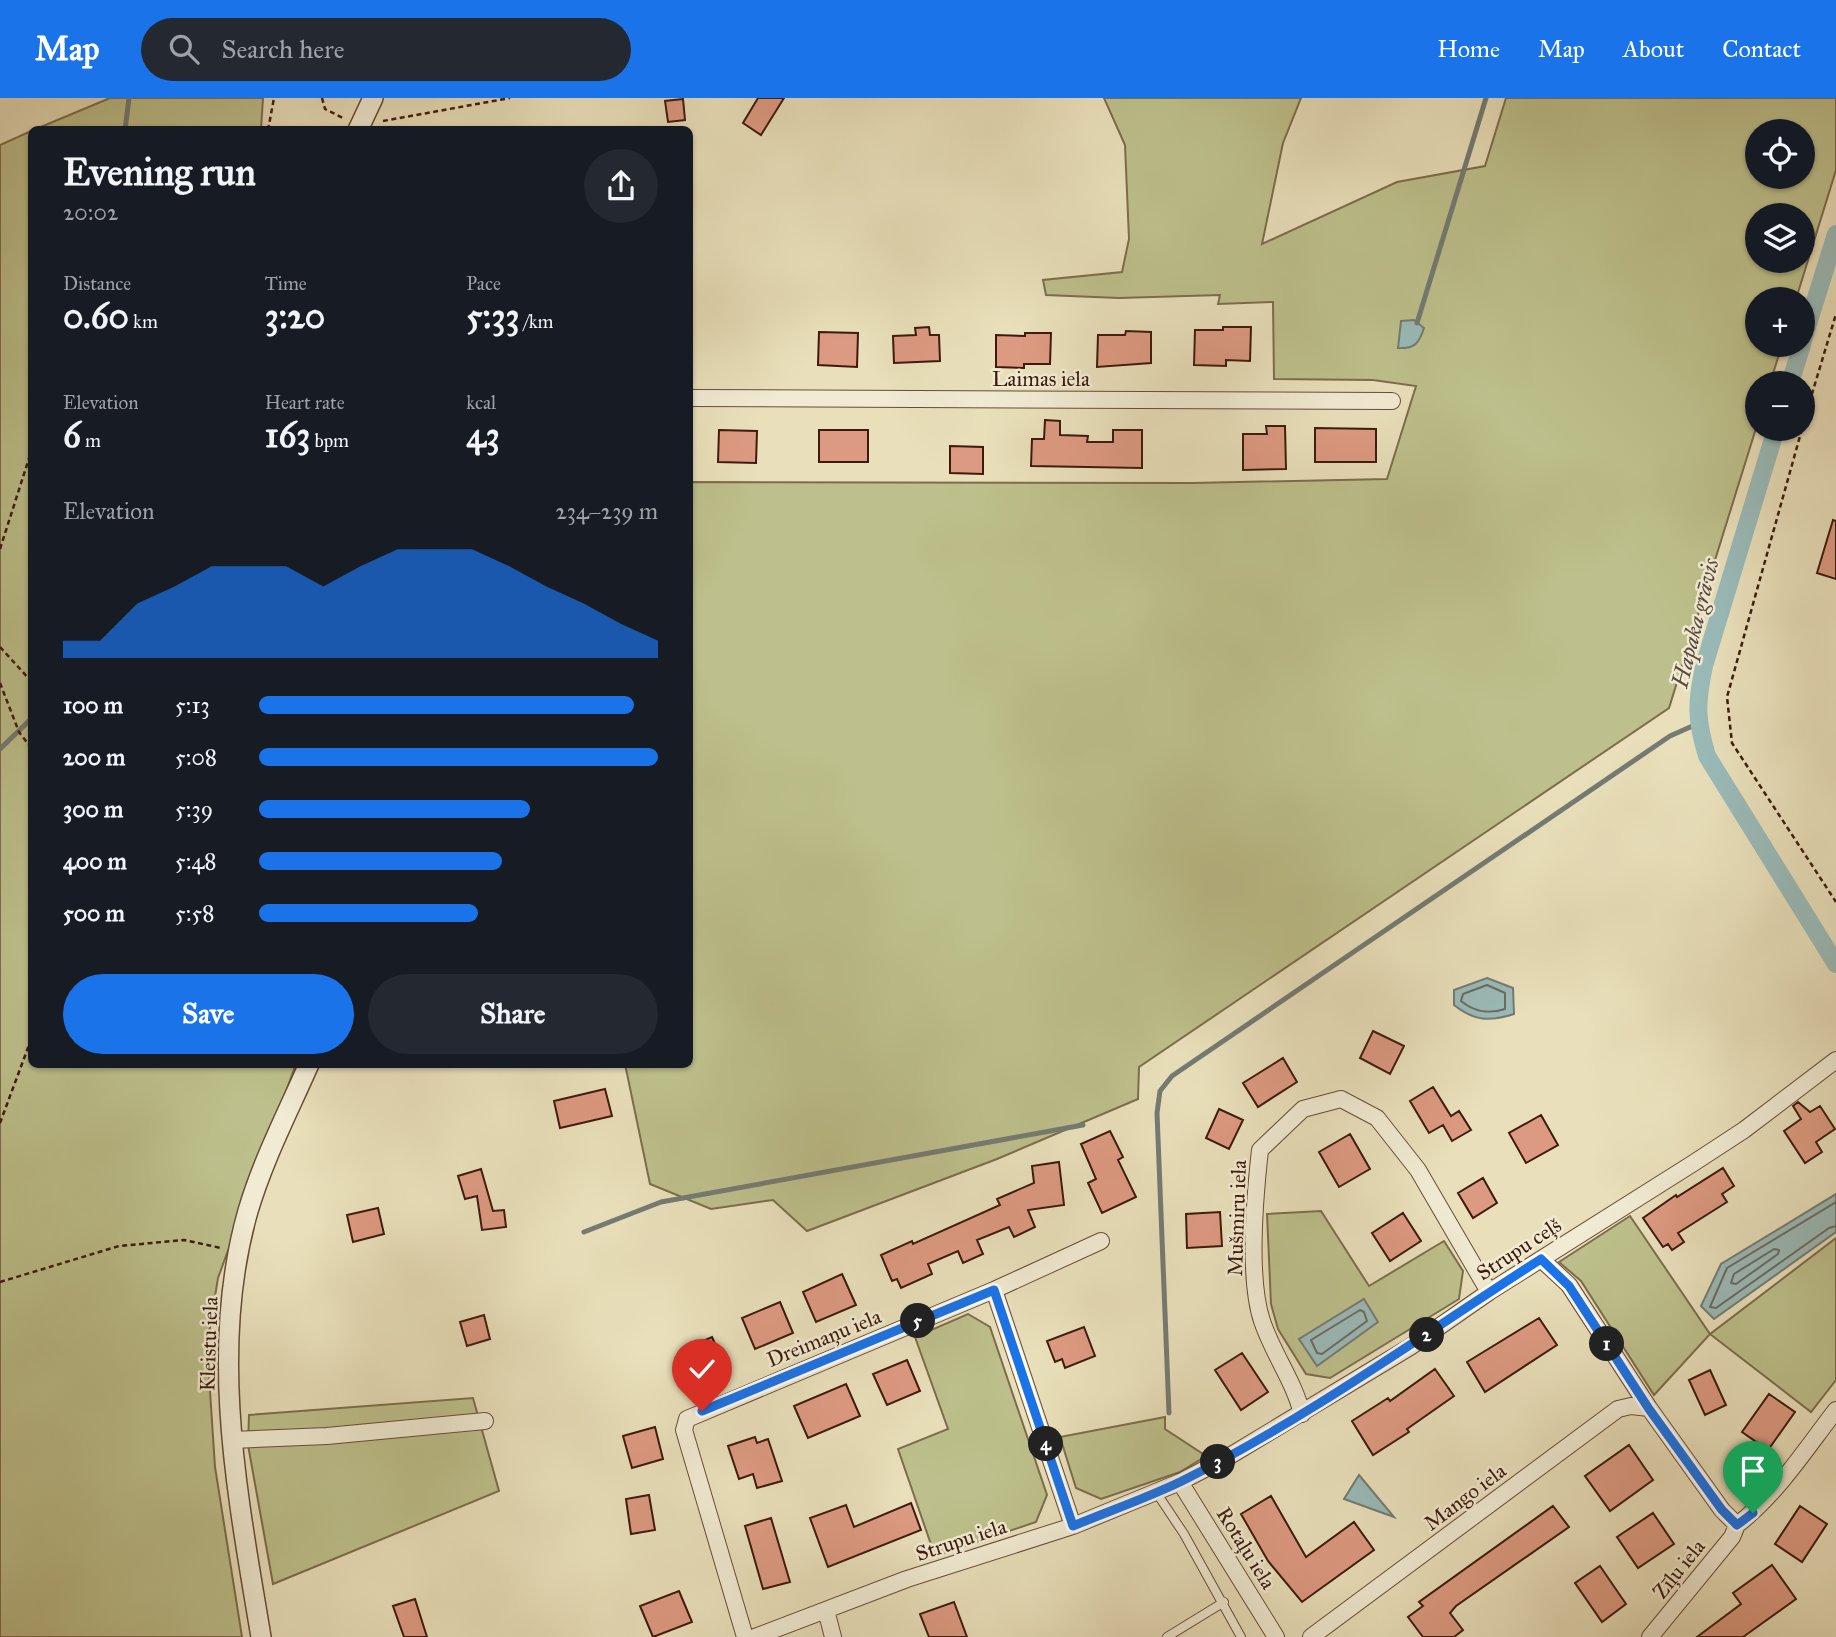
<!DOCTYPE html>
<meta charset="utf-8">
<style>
:root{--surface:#171b24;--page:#242831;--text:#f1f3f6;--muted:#9ea1a6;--accent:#1a73e8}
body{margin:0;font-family:"IM FELL Great Primer",serif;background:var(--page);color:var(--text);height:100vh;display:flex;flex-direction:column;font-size:26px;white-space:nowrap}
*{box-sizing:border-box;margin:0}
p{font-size:23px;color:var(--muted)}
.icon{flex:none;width:38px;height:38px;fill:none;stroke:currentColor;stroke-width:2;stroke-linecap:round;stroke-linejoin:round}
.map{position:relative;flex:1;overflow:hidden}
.sheet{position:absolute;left:28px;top:28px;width:665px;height:942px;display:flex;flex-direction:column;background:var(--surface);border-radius:10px;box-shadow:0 2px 5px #0004}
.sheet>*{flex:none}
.fabs{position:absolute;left:1745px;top:21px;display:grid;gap:14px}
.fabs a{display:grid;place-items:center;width:70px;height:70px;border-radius:50%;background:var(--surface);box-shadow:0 2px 5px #0004;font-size:35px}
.pin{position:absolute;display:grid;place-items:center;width:60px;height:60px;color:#fff;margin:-72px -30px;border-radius:50% 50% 50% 0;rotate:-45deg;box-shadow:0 0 7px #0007}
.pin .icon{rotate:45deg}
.km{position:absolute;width:35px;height:35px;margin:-18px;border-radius:50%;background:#222;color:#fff;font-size:19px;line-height:35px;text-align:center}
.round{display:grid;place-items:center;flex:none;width:74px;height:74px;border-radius:37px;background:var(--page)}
.headline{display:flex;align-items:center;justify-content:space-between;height:119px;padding:0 35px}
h1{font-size:38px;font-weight:700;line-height:52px}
.stats{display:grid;grid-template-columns:repeat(3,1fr);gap:10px;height:119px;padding:7px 35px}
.stats div{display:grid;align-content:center}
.stats b{font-size:35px;font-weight:700}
.stats small{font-size:19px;font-weight:400}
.stats p{font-size:19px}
.chart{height:196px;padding:14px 35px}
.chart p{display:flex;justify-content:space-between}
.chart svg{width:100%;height:126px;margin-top:7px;fill:var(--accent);opacity:.7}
.cta{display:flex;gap:14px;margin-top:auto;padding:14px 35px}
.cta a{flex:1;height:80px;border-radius:42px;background:var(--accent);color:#fff;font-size:28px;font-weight:700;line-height:80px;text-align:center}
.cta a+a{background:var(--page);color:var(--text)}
ul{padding:0 35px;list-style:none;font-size:23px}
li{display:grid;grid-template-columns:112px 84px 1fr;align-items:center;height:52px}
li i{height:18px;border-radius:9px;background:var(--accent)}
header{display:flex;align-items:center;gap:42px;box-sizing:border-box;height:98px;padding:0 35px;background:var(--accent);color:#fff}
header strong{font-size:33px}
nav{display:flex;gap:38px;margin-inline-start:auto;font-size:24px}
.search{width:490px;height:63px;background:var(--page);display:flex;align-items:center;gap:18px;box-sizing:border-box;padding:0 24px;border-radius:38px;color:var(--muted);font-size:26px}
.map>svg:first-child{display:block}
.green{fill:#bdc08c;stroke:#7d6d4c;stroke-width:2;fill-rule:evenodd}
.water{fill:#9abbb9;stroke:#757b73;stroke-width:2}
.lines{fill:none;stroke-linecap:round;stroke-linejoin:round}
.shore{stroke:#6c6a62;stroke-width:2}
.stream{stroke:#757b73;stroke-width:5}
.canal{stroke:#9abbb9;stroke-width:18}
.building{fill:#dd9a82;stroke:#3d1a0b;stroke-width:2}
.service-casing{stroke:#684c37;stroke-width:10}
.minor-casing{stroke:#684c37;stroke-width:18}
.tertiary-casing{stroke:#684c37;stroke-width:22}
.path{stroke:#3d1a0b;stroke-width:2.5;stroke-dasharray:5 3.5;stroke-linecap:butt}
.service{stroke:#f1ebd3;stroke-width:8}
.minor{stroke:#f1ebd3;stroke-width:16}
.tertiary{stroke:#f1ebd3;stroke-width:19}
.route-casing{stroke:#fff;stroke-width:14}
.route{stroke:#1a73e8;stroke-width:9}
.labels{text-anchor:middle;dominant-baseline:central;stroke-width:5;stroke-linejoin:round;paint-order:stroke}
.street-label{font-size:21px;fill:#3d1a0b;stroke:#f1ebd3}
.water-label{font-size:23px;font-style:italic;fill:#594a3f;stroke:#f1ebd3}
</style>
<header>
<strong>Map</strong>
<div class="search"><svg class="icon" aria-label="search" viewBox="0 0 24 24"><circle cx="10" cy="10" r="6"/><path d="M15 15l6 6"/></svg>Search here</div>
<nav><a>Home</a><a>Map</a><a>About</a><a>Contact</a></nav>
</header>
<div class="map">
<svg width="1836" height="1539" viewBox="0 0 1836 1539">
<rect width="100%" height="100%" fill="#e9e0bb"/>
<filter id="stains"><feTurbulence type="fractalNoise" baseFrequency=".00286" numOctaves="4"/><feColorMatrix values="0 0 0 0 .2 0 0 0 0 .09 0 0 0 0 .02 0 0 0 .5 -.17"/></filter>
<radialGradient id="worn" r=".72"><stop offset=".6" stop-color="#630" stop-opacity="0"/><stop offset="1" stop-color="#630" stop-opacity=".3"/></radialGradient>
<path class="green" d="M110 0H263L261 31H36Z
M1104 0H1301L1283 45 1262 146 1397 84 1485 68 1506 0H1836V72L1796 201H1757V247H1782L1770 285H1757V327L1669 610 1139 969 1138 1001 997 1061 807 1133 773 1102 711 1111 650 1086 625 966H690V384L1192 385 1387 381 1416 288 1373 282 1274 281 1273 204 1218 206 1220 197 1119 200 1046 197 1043 182 1122 174 1129 141 1125 47ZM1757 33H1802V79H1757ZM1757 117H1802V163H1757Z
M31 33 32 966H296L218 1180 207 1247 215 1369 242 1539H0V47Z
M1321 1113 1369 1188 1444 1143 1463 1173 1459 1201 1330 1280 1306 1276 1278 1231 1271 1206 1267 1116Z
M1630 1118 1710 1236 1836 1140V1282L1811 1314 1710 1236 1654 1297 1581 1183 1559 1164Z
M968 1216 990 1229 1047 1397 1036 1424 935 1458 898 1351 948 1331 915 1239Z
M473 1300 499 1393 273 1486 248 1347 249 1317Z
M1165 1319V1331L1206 1358 1180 1374 1101 1401 1076 1390 1060 1339Z"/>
<path class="water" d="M1414 222 1424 230C1419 246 1414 251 1398 250L1401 223Z
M1487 880 1513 890 1514 916C1489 924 1474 923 1454 907V892Z
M1836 1096V1134L1714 1221 1701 1208 1721 1166Z
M1364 1201 1378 1224 1317 1268 1299 1241Z
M1359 1377 1394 1419 1344 1401Z"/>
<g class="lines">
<path class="shore" d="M1487 887 1505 895V911C1490 916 1474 914 1461 903L1463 896Z
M1836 1104 1727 1170 1710 1209 1716 1210 1829 1130 1836 1128
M1774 1151 1779 1152 1778 1156 1736 1186 1731 1185 1734 1176Z
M1360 1212 1364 1214 1367 1223 1322 1256 1317 1255 1311 1242Z"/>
<path class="stream" d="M125 32 129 0
M1417 225 1486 0
M0 651 32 620
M584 1134 661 1104 1083 1027
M1169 1315 1157 1015 1160 993 1172 978 1670 638 1697 626"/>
<path class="canal" d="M1802 245 1836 136
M1790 285 1802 247
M1776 331 1704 568C1696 606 1696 621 1707 658L1836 866"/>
</g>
<path class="building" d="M758 0H784L761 37 743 25Z
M683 1 685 22 668 24 665 3Z
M929 229 930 237H939L940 263 894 265 893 238 916 237 915 230Z
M1223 229H1251L1250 263 1226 262V268L1194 267 1195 232H1223Z
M1126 233 1151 234V265L1097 269 1098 237H1125Z
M819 234 858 235 857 269 818 267Z
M1025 235H1051L1050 266H1024V270L996 269V237L1025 238Z
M1045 322 1060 323V337L1088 338 1087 344H1113V332H1142V370L1031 368 1032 341H1044Z
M1266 328H1285L1286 371 1243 372V336H1267Z
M1315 330 1376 331V364H1315Z
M719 332 757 333 756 365 718 364Z
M819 332H868V364H819Z
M950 348 983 349V376L950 375Z
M1833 422 1836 423V481L1817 475Z
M1373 933 1404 948 1390 976 1360 960Z
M1283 960 1297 984 1258 1009 1243 985Z
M1433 989 1451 1018 1459 1013 1471 1032 1452 1043 1443 1027 1429 1035 1410 1003Z
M605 991 612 1018 560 1030 554 1003Z
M1798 1004 1810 1014 1820 1008 1835 1031 1816 1044 1822 1054 1805 1065 1784 1033 1801 1021 1793 1008Z
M1219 1011 1243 1022 1229 1051 1206 1040Z
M1541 1017 1558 1047 1526 1065 1509 1035Z
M1110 1033 1123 1059 1118 1062 1136 1099 1102 1115 1088 1085 1096 1081 1081 1046Z
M1350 1036 1370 1071 1339 1089 1319 1054Z
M1059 1064 1064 1107 1028 1112 1035 1129 1014 1139 1009 1129 977 1142 983 1156 963 1165 958 1153 928 1166 932 1176 901 1190 897 1181 892 1183 881 1157 912 1143 913 1146 1000 1107 997 1101 1034 1085 1032 1068Z
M1723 1070 1734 1088 1722 1096 1727 1104 1678 1135 1684 1144 1672 1152 1668 1146 1663 1149 1643 1120 1676 1097 1677 1099Z
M481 1071 493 1113 504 1112 506 1129 482 1132 477 1098 465 1101 458 1078Z
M1483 1080 1497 1105 1473 1120 1458 1095Z
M378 1110 384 1136 353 1144 347 1117Z
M1220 1114 1222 1148 1187 1150 1186 1116Z
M1403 1115 1421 1143 1390 1163 1372 1135Z
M842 1176 856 1207 816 1224 803 1194Z
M780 1204 793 1235 755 1251 742 1220Z
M484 1217 490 1241 467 1248 460 1224Z
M1539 1220 1557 1247 1485 1294 1467 1264Z
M1084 1229 1095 1258 1065 1270 1062 1261 1055 1264 1047 1243Z
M712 1239 722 1262 691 1276 680 1253Z
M1242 1255 1268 1294 1241 1312 1215 1272Z
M907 1262 920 1293 887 1307 873 1276Z
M1435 1271 1454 1298 1407 1331 1409 1334 1373 1357 1352 1323 1388 1300 1390 1303Z
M1710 1272 1726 1307 1705 1317 1689 1282Z
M846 1286 860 1318 808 1340 794 1308Z
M1769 1296 1795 1314 1768 1352 1742 1334Z
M655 1329 663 1361 632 1370 623 1338Z
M755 1339 757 1345 768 1341 782 1383 757 1390 753 1376 739 1381 728 1348Z
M1629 1347 1653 1382 1610 1413 1585 1378Z
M649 1397 655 1432 631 1436 626 1401Z
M1271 1398 1306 1459 1354 1424 1374 1452 1302 1504 1268 1463 1241 1416Z
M911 1405 921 1432 828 1469 810 1420 846 1407 854 1429Z
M1553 1408 1569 1429 1456 1508 1450 1515 1463 1532 1454 1539H1423L1408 1519 1423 1508 1419 1504Z
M1800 1408 1827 1426 1802 1464 1775 1446Z
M1653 1415 1674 1446 1638 1470 1617 1439Z
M771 1420 790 1484 763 1491 745 1428Z
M1772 1467 1796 1501 1743 1539H1697L1741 1506 1733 1495Z
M1600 1468 1626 1506 1602 1524 1575 1485Z
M679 1493 692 1524 653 1539 640 1508Z
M415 1501 427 1539H404L393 1508Z
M954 1504 967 1539H929L920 1516Z"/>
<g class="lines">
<g class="service-casing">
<path id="service" d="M1156 1394 1184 1436 1241 1539
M1167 1539 1224 1504"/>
</g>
<g class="minor-casing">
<path id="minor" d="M690 300 1392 303
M1541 1161 1569 1187 1649 1310 1722 1412 1737 1427C1777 1396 1805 1352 1836 1312
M994 1192 1073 1428
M1302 1316C1294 1283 1273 1256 1262 1223 1248 1181 1255 1097 1260 1052L1303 1011 1341 1001 1377 1020 1418 1072 1489 1194
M232 1342 327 1338 485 1323
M1180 1384 1276 1539
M826 1512 833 1539
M745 1539 684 1332 687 1321 994 1192 1101 1143
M755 1539 907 1481 1073 1428 1180 1384 1228 1359 1410 1249 1489 1194 1692 1066 1744 1032 1836 962
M1311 1539 1618 1311 1631 1308 1649 1310
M1650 1539 1732 1439 1737 1427"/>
</g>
<g class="tertiary-casing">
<path id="tertiary" d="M358 32 373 0
M261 1539C238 1400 208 1252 248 1113 263 1062 288 1014 309 966"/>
</g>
<path class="path" d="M322 0 325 11 343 20
M383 23 510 0
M268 32 274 0
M1802 329 1836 216
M1802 331 1727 599 1732 645 1836 804
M0 451 32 351
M0 549 32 584
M0 585 19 634 32 651
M0 1025 32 939
M0 1184 119 1148 184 1142 221 1150"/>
<use href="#service" class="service"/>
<use href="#minor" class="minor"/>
<use href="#tertiary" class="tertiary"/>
</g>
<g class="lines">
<g class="route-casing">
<path id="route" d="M702 1313 994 1192 1073 1428C1109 1413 1147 1400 1182 1383 1308 1320 1422 1237 1541 1161L1569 1188 1649 1311 1722 1412 1737 1427 1753 1415"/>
</g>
<use href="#route" class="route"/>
</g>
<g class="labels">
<g class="street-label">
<text x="1041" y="281">Laimas iela</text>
<text transform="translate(1237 1120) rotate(-88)">Mušmiru iela</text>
<text transform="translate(1519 1151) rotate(-33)">Strupu ceļš</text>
<text transform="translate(824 1240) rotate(-22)">Dreimaņu iela</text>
<text transform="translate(209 1246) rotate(-88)">Kleistu iela</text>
<text transform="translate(1465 1399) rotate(-37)">Mango iela</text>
<text transform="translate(961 1442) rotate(-18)">Strupu iela</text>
<text transform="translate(1246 1450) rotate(58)">Rotaļu iela</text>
<text transform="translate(1679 1471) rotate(-51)">Zīļu iela</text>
</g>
<g class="water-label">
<text transform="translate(1695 525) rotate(-76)">Hapaka grāvis</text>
</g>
</g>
<rect width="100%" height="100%" filter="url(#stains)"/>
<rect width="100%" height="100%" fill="url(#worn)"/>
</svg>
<div class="fabs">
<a><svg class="icon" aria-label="locate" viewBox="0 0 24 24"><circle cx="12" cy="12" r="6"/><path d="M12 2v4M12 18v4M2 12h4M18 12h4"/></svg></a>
<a><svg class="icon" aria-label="layers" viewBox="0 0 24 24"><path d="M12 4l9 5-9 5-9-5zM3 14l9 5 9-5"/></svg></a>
<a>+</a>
<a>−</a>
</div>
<div class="pin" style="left:1753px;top:1415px;background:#1e9e55"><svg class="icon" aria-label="arrive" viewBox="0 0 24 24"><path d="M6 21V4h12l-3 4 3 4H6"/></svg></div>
<div class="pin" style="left:702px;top:1313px;background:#d93025"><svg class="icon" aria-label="check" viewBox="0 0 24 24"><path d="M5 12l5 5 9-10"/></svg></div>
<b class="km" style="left:1607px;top:1246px">1</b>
<b class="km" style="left:1427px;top:1237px">2</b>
<b class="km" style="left:1218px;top:1364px">3</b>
<b class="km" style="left:1046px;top:1346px">4</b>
<b class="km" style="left:918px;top:1223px">5</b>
<section class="sheet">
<div class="headline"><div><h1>Evening run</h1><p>20:02</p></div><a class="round"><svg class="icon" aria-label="share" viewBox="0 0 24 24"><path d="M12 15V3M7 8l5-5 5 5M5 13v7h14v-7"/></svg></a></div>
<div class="stats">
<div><p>Distance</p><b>0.60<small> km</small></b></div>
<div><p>Time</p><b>3:20</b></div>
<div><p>Pace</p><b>5:33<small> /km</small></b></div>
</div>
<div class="stats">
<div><p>Elevation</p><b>6<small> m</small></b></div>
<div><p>Heart rate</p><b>163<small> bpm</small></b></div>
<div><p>kcal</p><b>43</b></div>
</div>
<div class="chart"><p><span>Elevation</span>234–239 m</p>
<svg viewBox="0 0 160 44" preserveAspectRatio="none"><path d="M0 44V38L10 38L20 25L30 19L40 12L50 12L60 12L70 19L80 12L90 6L100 6L110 6L120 12L130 19L140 25L150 32L160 38V44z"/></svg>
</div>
<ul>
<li><b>100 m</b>5:13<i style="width:94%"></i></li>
<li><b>200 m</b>5:08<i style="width:100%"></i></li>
<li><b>300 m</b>5:39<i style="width:68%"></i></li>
<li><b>400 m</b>5:48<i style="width:61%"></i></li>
<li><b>500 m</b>5:58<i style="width:55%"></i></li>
</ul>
<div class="cta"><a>Save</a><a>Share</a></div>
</section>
</div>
